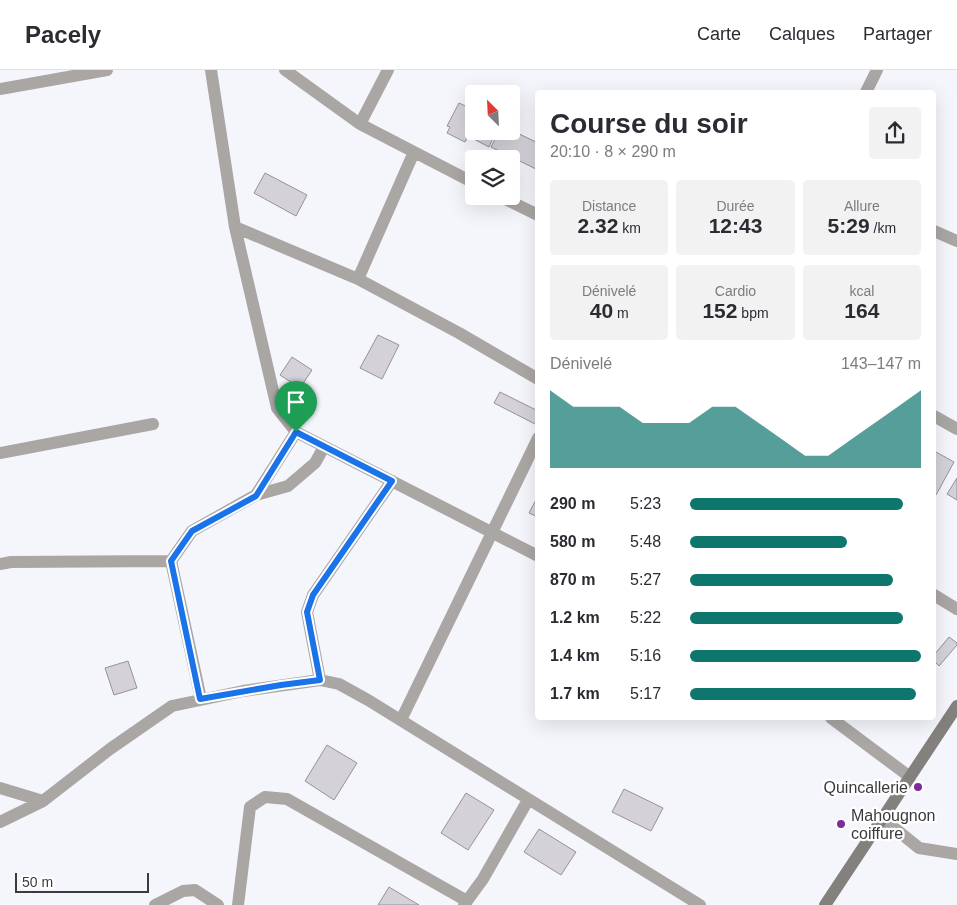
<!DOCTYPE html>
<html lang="fr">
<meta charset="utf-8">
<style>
:root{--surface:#fff;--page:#f2f2f3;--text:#2b2b33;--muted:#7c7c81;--line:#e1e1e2;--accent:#0f766e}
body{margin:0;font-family:Helvetica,sans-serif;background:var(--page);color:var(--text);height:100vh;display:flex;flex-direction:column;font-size:19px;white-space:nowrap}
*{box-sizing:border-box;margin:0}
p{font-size:16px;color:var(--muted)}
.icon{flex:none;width:28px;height:28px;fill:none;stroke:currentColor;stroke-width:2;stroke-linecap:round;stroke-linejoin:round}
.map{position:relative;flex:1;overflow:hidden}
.sheet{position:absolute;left:535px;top:20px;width:401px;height:630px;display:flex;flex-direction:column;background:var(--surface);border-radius:5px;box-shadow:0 5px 20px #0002}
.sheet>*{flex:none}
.needle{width:32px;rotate:336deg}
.fabs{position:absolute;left:465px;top:15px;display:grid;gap:10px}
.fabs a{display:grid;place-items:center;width:55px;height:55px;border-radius:5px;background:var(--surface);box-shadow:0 5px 20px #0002;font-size:25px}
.scale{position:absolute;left:15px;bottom:12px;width:134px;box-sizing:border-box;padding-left:5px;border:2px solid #3b3b3e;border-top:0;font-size:14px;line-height:18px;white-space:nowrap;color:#3b3b3e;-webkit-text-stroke:4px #fff;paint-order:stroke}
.pin{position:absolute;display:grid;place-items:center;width:42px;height:42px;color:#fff;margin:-51px -21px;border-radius:50% 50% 50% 0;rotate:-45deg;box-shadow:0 0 5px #0007}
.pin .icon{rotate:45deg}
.round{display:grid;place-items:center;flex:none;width:52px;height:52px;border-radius:5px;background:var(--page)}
.overview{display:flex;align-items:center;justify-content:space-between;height:85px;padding:0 15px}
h1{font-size:28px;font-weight:700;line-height:38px}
.figures{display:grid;grid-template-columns:repeat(3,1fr);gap:8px;height:85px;padding:5px 15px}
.figures div{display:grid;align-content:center;border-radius:5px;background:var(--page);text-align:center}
.figures b{font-size:21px;font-weight:700}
.figures small{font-size:14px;font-weight:400}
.figures p{font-size:14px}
.chart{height:140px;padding:10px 15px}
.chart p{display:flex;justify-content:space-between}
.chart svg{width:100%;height:90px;margin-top:5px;fill:var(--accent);opacity:.7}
ul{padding:0 15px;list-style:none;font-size:16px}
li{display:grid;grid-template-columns:80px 60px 1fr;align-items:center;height:38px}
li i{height:12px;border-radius:6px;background:var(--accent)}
header{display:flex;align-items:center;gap:30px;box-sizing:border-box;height:70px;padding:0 25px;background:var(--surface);border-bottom:1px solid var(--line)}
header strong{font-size:24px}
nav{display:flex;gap:28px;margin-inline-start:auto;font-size:18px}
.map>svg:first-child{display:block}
.building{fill:#d4d1d8;stroke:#959299}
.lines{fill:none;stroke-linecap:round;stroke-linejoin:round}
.street{stroke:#a9a6a4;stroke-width:12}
.secondary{stroke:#84807d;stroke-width:12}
.route-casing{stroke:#fff;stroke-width:10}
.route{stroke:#1a73e8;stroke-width:6}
.poi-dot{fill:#7d2c9c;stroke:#fff;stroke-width:2}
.labels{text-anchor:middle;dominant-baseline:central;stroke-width:4.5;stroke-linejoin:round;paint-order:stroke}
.poi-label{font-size:16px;fill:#3b3b3e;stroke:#fff;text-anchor:end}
</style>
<header>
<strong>Pacely</strong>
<nav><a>Carte</a><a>Calques</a><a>Partager</a></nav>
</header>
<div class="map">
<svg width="957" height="835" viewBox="0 0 957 835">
<rect width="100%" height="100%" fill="#f5f5fc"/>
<path class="building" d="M459 33 474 40V61H496L489 77 468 66 465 72 447 63 450 57 447 56Z
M511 60 538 73V100L491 77 499 61Z
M265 103 307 125 296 146 254 123Z
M378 265 399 275 382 309 360 298Z
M292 287 312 300 300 318 280 305Z
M500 322 538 341 537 355 494 333Z
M936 382 954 392 936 425 934 424V385Z
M957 408V430L947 424Z
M538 426V447L529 443Z
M949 567 957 573V575L939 596 934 591V585Z
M128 591 137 618 114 625 105 598Z
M327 675 357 693 334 730 305 711Z
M624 719 663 738 651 761 612 742Z
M466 723 494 740 468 780 441 763Z
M539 759 576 782 561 805 524 782Z
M389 817 419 835H378Z"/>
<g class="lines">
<path class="street" d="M211 0 235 157 277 338 296 362 538 486
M285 0 360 54 474 113
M0 19 107 0
M866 22 877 0
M360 54 388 0
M499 126 538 145
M235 157 358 209 459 263 538 309
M934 161 957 171
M358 209 414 82
M934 346 957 359
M0 383 153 354
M256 425 296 362
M0 494 11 492 171 491
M934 525 957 539
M320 610 307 542 313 525 392 411
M201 629 171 491 192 461 256 425 288 416 315 393 324 377
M831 648 910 707
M401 650 538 368
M0 718 43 731
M882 748 919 778 957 784
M0 752 43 731 110 679 172 636 243 621 320 610 339 614 368 630 700 835
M155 835 183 821 195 820 218 835
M238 835 250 737 265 727 287 729 467 831
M464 835 483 809 528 730"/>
<path class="secondary" d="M825 835 957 636"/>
</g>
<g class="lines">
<g class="route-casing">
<path id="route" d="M296 362 392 411 313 525 307 542 320 610 281 615 200 629 171 491 192 461 256 426Z"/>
</g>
<use href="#route" class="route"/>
</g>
<g class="poi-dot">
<circle cx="918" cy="717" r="5"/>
<circle cx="841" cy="754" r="5"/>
</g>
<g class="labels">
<g class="poi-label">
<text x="908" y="717">Quincallerie</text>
<text x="851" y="745" text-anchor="start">Mahougnon<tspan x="851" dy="18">coiffure</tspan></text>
</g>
</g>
</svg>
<div class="fabs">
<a><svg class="needle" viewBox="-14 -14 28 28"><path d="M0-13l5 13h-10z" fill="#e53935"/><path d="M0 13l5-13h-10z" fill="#7c7c81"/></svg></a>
<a><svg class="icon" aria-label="layers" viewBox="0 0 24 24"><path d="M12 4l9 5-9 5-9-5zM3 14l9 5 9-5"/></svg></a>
</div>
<div class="scale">50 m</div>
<div class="pin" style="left:296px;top:362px;background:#1e9e55"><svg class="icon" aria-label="arrive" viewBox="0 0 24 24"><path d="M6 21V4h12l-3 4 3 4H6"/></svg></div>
<section class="sheet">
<div class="overview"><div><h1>Course du soir</h1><p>20:10 · 8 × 290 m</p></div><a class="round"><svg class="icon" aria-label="share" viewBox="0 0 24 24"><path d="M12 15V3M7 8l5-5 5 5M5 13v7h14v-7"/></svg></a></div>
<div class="figures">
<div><p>Distance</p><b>2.32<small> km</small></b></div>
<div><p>Durée</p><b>12:43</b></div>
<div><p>Allure</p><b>5:29<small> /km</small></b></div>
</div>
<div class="figures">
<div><p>Dénivelé</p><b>40<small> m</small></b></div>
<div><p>Cardio</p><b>152<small> bpm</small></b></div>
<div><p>kcal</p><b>164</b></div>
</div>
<div class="chart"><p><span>Dénivelé</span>143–147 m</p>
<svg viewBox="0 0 160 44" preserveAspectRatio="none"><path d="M0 44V6L10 14L20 14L30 14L40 22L50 22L60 22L70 14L80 14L90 22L100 30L110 38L120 38L130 30L140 22L150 14L160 6V44z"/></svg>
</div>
<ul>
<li><b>290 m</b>5:23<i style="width:92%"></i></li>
<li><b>580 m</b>5:48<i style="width:68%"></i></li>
<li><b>870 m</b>5:27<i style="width:88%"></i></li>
<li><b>1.2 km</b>5:22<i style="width:92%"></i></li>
<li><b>1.4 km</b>5:16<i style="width:100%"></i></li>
<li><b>1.7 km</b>5:17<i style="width:98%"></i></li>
</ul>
</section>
</div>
